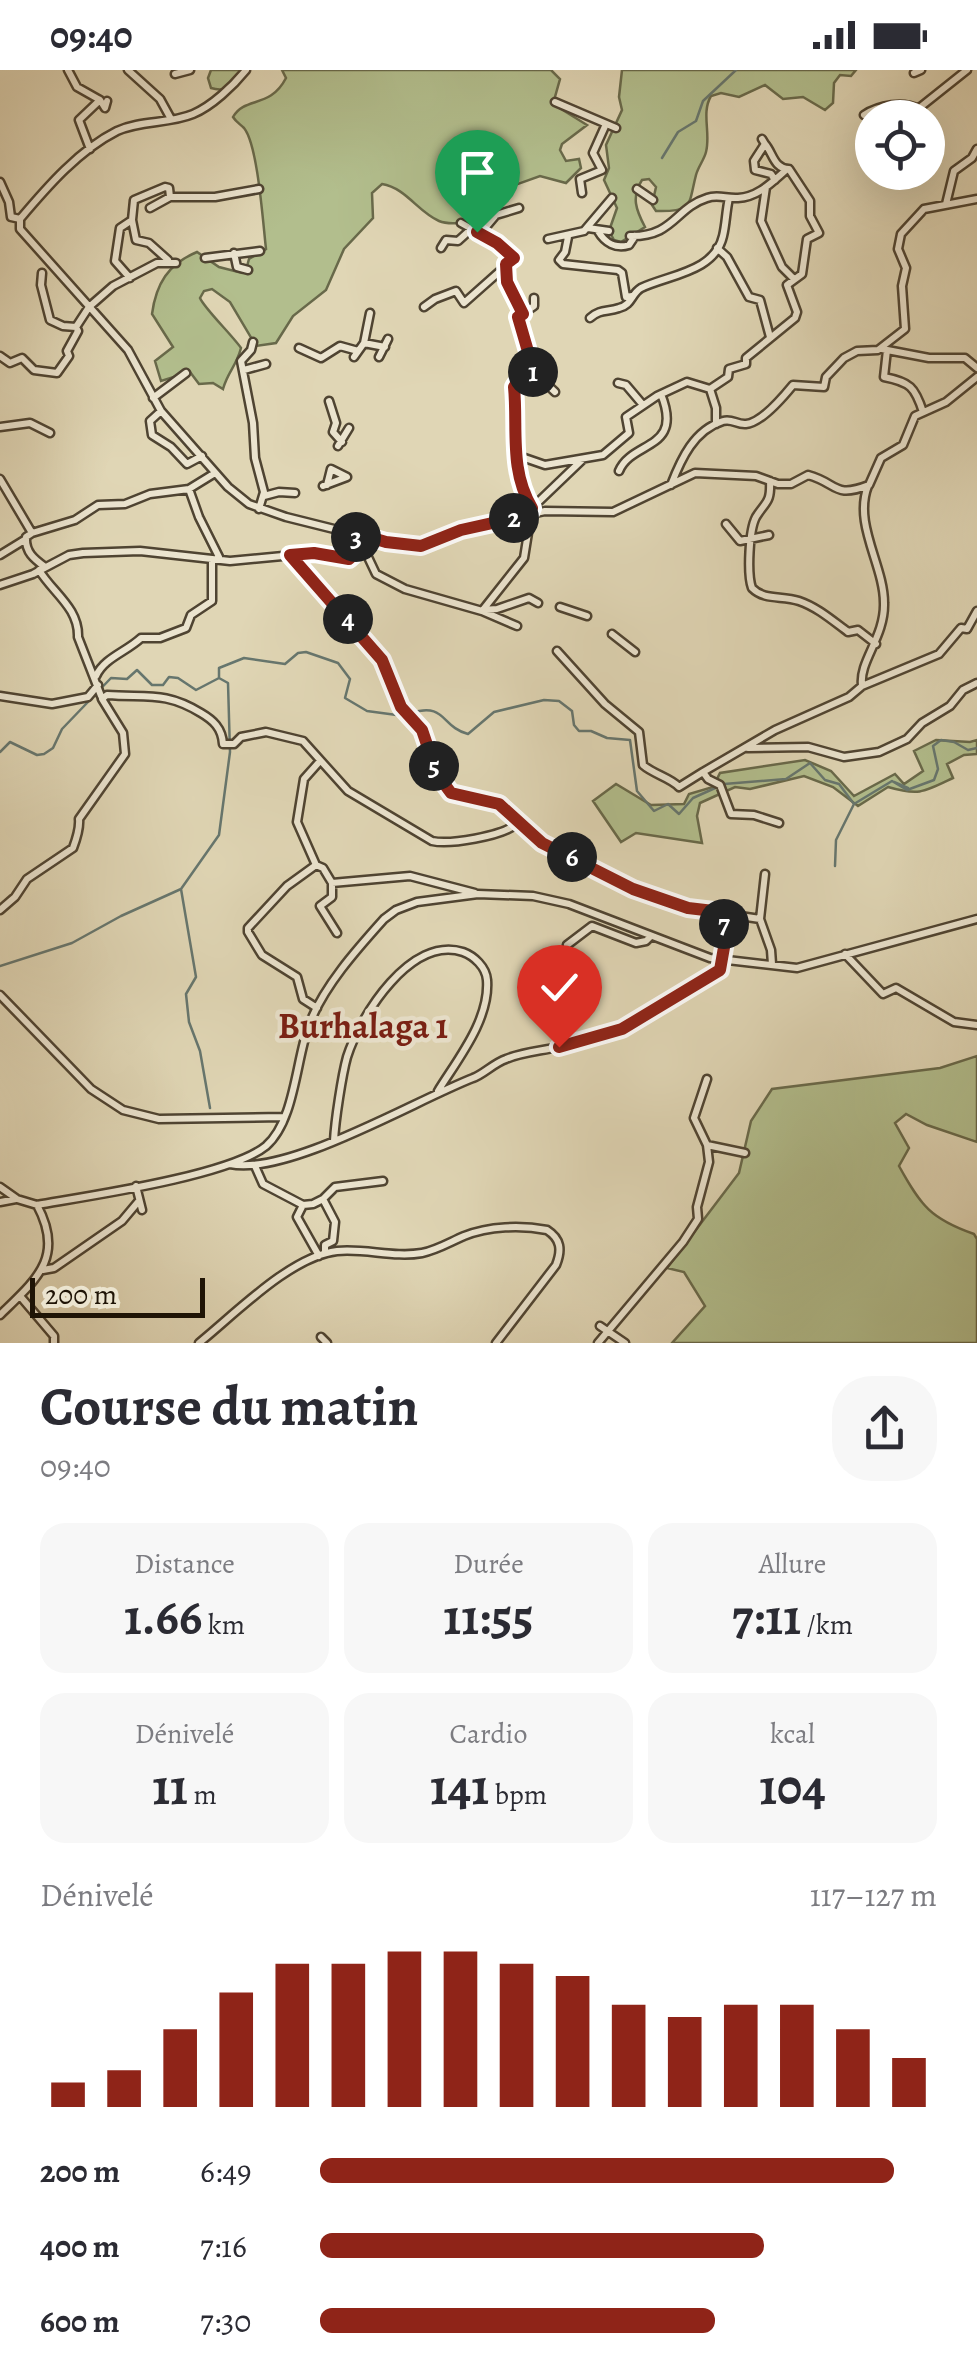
<!DOCTYPE html>
<html lang="fr">
<meta charset="utf-8">
<style>
:root{--surface:#fff;--page:#f7f7f7;--text:#2b2b33;--muted:#7c7c81;--accent:#8f2418}
body{margin:0;font-family:Alegreya,serif;background:var(--page);color:var(--text);height:100vh;display:flex;flex-direction:column;font-size:38px;white-space:nowrap}
*{box-sizing:border-box;margin:0}
p{font-size:32px;color:var(--muted)}
.icon{flex:none;width:55px;height:55px;fill:none;stroke:currentColor;stroke-width:2;stroke-linecap:round;stroke-linejoin:round}
.map{position:relative;height:1273px;overflow:hidden}
.side{display:flex;flex-direction:column;background:var(--surface);flex:1}
.side>*{flex:none}
.fabs{position:absolute;left:855px;top:30px;display:grid;gap:20px}
.fabs a{display:grid;place-items:center;width:90px;height:90px;border-radius:50%;background:var(--surface);box-shadow:0 10px 40px #0002;font-size:50px}
.scale{position:absolute;left:30px;bottom:25px;width:175px;box-sizing:border-box;padding-left:10px;border:5px solid #1f1406;border-top:0;font-size:28px;line-height:35px;white-space:nowrap;color:#1f1406;-webkit-text-stroke:8px #ebe4cf;paint-order:stroke}
.pin{position:absolute;display:grid;place-items:center;width:85px;height:85px;color:#fff;margin:-102px -42px;border-radius:50% 50% 50% 0;rotate:-45deg;box-shadow:0 0 10px #0007}
.pin .icon{rotate:45deg}
.km{position:absolute;width:50px;height:50px;margin:-25px;border-radius:50%;background:#222;color:#fff;font-size:28px;line-height:50px;text-align:center}
.round{display:grid;place-items:center;flex:none;width:105px;height:105px;border-radius:40px;background:var(--page)}
.headline{display:flex;align-items:center;justify-content:space-between;height:170px;padding:0 40px}
h1{font-size:55px;font-weight:600;line-height:75px}
.stats{display:grid;grid-template-columns:repeat(3,1fr);gap:15px;height:170px;padding:10px 40px}
.stats div{display:grid;align-content:center;border-radius:25px;background:var(--page);text-align:center}
.stats b{font-size:50px;font-weight:600}
.stats small{font-size:28px;font-weight:400}
.stats p{font-size:28px}
.chart{height:280px;padding:20px 40px}
.chart p{display:flex;justify-content:space-between}
.chart svg{width:100%;height:180px;margin-top:10px;stroke:var(--accent);stroke-width:6}
ul{padding:0 40px;list-style:none;font-size:32px}
li{display:grid;grid-template-columns:160px 120px 1fr;align-items:center;height:75px}
li i{height:25px;border-radius:12px;background:var(--accent)}
.status{display:flex;justify-content:space-between;align-items:center;height:70px;padding:0 50px;background:var(--surface);direction:ltr}
.status svg{height:28px;fill:currentColor}
.map>svg:first-child{display:block}
.green{fill:#b2be8d;stroke:#68694a;stroke-width:2.5}
.lines{fill:none;stroke-linecap:round;stroke-linejoin:round}
.stream{stroke:#66766e;stroke-width:2.5}
.minor-casing{stroke:#4f4432;stroke-width:11}
.minor{stroke:#ebe4cf;stroke-width:6}
.route-casing{stroke:#fff;stroke-width:20}
.route{stroke:#8f2418;stroke-width:12}
.labels{text-anchor:middle;dominant-baseline:central;stroke-width:9;stroke-linejoin:round;paint-order:stroke}
.quarter-label{font-size:35px;font-weight:bold;fill:#7a1f14;stroke:#ebe4cf}
</style>
<div class="status"><b>09:40</b><svg viewBox="0 0 49 12"><path d="M0 12V9h3v3zM5 12V6h3v6zM10 12V3h3v9zM15 12V0h3v12zM26 1h20v11H26zM47 4h2v5h-2z"/></svg></div>
<div class="map">
<svg width="977" height="1273" viewBox="0 0 977 1273">
<rect width="100%" height="100%" fill="#e0d6b5"/>
<filter id="stains"><feTurbulence type="fractalNoise" baseFrequency=".002" numOctaves="4"/><feColorMatrix values="0 0 0 0 .2 0 0 0 0 .09 0 0 0 0 .02 0 0 0 .5 -.17"/></filter>
<radialGradient id="worn" r=".72"><stop offset=".6" stop-color="#630" stop-opacity="0"/><stop offset="1" stop-color="#630" stop-opacity=".3"/></radialGradient>
<path class="green" d="M211 0H248C240 14 227 23 211 18L208 8Z
M282 0H551L560 9 553 34 587 55 562 74 560 80 566 91 579 89 581 98 566 113 540 106 490 124 486 132 489 147 480 155C465 149 453 157 439 151 417 141 406 118 382 114L372 123 373 148 344 179 326 220 293 246 276 273 256 276 230 232 212 219 204 221 200 228C204 238 232 265 241 278 236 297 228 301 223 319L213 313 199 314 190 302 161 311 155 291 173 277 152 244C156 214 168 194 197 182L219 197 242 203 246 200 249 189 266 179C263 154 258 75 244 58 240 54 236 52 233 47 245 26 270 39 286 8Z
M622 0H856L851 6 840 5 834 13 833 33 825 40 803 27 783 29 765 15 739 27 721 23 711 26C701 43 711 63 706 82 704 90 698 97 696 105 688 136 694 142 656 141L652 135 656 117 649 109 642 110C631 127 636 140 645 157L621 172 614 170 609 161 617 138 604 110 609 98 606 75 622 40 619 27Z
M936 670 970 672 977 670V684L964 685 947 694 953 708C924 722 919 726 888 717L858 736 833 717 804 706 750 719 735 717 700 733 697 746 702 773 636 763 621 772 593 731 616 714 651 735 684 734 689 724 713 717 720 703 805 690 831 701 854 726 895 704 904 714 923 701 914 681Z
M977 986V1072L927 1055 906 1044 895 1053 909 1078 899 1096C921 1136 931 1149 974 1164L977 1169V1273H672L705 1236 684 1202 667 1198 739 1103 751 1051 772 1019 940 998Z"/>
<g class="lines">
<path class="stream" d="M662 88 678 62 696 51 703 31 736 0
M411 643C446 632 441 657 468 664L494 642 544 630 559 631 572 641 574 655 579 661H591L607 668 630 670 637 721 654 741 668 734 679 744 693 728 724 714 786 709 810 693 825 710 839 714 854 734
M0 682 10 672 37 685 44 684 53 678 62 659 111 608 127 609 137 600 152 615H163L169 607 178 608 196 620 219 608V598L244 588 285 594 298 583 306 582 338 593 350 609 345 628 367 641 404 646
M894 712 908 718
M835 796 836 770 854 734 892 711 907 720 934 710 938 699 933 676 941 670 954 672 968 680 977 678
M181 819 196 907 186 924 189 952 200 981 210 1038
M0 896 72 873 121 846 181 819 219 765 230 682 228 613 219 608"/>
<g class="minor-casing">
<path id="minor" d="M68 0 77 17 100 30 79 50 90 79
M128 0 160 29 171 49
M246 0C233 16 212 36 193 44 169 54 141 50 117 61 79 80 47 117 20 149V159L128 280 161 341 228 417 249 434 286 447 386 472 421 476 461 460 545 441 613 442 695 403 756 406 778 414H791L808 405C838 413 833 429 869 415L881 388 903 375 915 346 946 332 977 307
M914 3 921 0
M175 4 190 0
M100 30 105 38 107 31
M555 32 616 58
M864 45C879 35 904 31 918 39L967 0
M762 69 765 74 754 91 755 100 771 104 775 110
M0 112 9 132 11 147 20 149
M766 117 761 151 782 197 794 209
M637 119 653 130
M582 123 580 109 602 100 593 83 606 54
M946 134 954 101 972 88 977 79
M150 138 170 127H215L259 119
M132 150 136 170 149 173 168 190
M461 153 497 173 514 188
M588 158 609 161
M598 161C605 173 616 179 629 175L635 166
M630 166C674 167 675 138 707 128 718 124 727 129 738 128 758 127 771 113 786 100
M568 167 565 182 559 190 563 194 618 200 622 203 626 227 632 226
M548 169 584 161 612 128
M441 178 446 170 458 171 469 161 485 158 496 145 519 138
M717 178 727 187 749 227 760 230 770 267
M234 183 237 197 248 200
M205 188 260 181
M506 195 507 212 523 243
M42 203 41 215 50 250 63 256 76 257
M130 208 115 191 120 158 132 150 134 130 165 117 169 118 170 127
M534 228V236L518 247 534 302
M424 237 435 229 456 221 464 233 517 186
M590 248C600 239 607 242 619 238 632 235 631 224 641 218 668 205 715 202 723 166 726 154 726 141 729 128
M253 272 251 280 241 291 253 353 255 388 264 422 259 439
M364 273 370 243
M299 278 321 288 340 276 358 281
M882 279 929 288H965L977 298
M887 280 884 307C910 312 915 317 923 342
M0 286 10 293 22 288 34 300 57 303 69 286 67 281 78 261 76 257 89 237 113 216 157 193H176
M354 287 364 273 385 277
M379 287 388 269
M244 300 266 294
M618 313 626 315 643 335
M153 328 186 303
M329 331 336 353 333 362 342 372
M161 341 150 351 152 365 171 377 187 394 202 386
M716 354V338L710 319 728 307 729 299 746 294V288L795 248 797 242 787 215 802 204 807 169 819 163 810 146V131L789 99C774 99 773 83 765 74
M0 357 30 353 50 363
M338 376 349 358
M516 385 545 395 603 385 629 363 626 347 657 326 687 312 710 319
M619 401C632 370 684 381 661 324
M215 403 189 419 199 447 219 487
M0 409 32 463 26 467C25 482 34 489 45 497
M770 411C771 433 766 431 756 447 749 460 747 504 752 518 765 531 782 525 799 531 817 537 833 551 848 562L858 560 876 574
M671 415C681 389 694 360 723 351 732 348 737 355 746 354 761 353 784 326 793 315L824 317 826 307 844 288 857 281 878 280 905 259 902 216 906 198 898 179 901 164 924 139 977 129
M323 416 347 407 331 399 327 415
M264 426 279 422 295 423
M532 438C510 400 518 359 513 317L523 303 534 302 555 322
M726 454 740 471 769 465
M32 463 75 450 98 435 125 434 150 424 189 419
M358 481 367 485 376 504 405 519 482 541 517 556
M0 485 26 469
M290 485 383 590 401 637 422 660 437 704 451 723 499 734 542 773 633 819 687 838 760 849
M39 500C53 523 79 538 78 567L101 626
M0 515 33 504 69 485 83 483 140 481 230 491 314 483 349 489 358 481 354 464
M560 537 587 546
M483 540 497 539 529 528 538 533
M482 541 524 488 532 438 582 390
M612 564 635 582
M557 581 605 634 639 662 643 695C653 704 671 708 679 717L703 702 708 709 720 715 731 744 754 745 779 753
M96 606C104 588 126 582 141 568H160L186 558 191 545 212 531V489
M862 615C859 591 885 567 884 533 884 495 853 454 868 416
M0 626 52 634 88 627 98 615
M748 678 808 677 844 687 879 682 907 669 922 653 950 636 963 620 977 613
M703 702 775 660 849 627 862 616 939 584 961 558 967 559 977 541
M316 795 297 752 304 709 320 691
M765 804 760 849 771 880 772 894
M332 813V827L320 836 337 863
M0 840 15 827 27 809 73 778C76 770 80 759 79 749L125 684 123 663 102 629 107 625C147 628 165 621 201 643 213 650 222 658 223 674H234L241 667 266 662 303 671 348 721 432 771C450 775 501 766 515 755L521 757
M567 875 592 856 636 873 646 871 650 867
M845 884 883 924 896 918 954 952 977 955
M0 925 91 1019 123 1040 159 1049 283 1047
M317 938 303 929 297 907 262 885 248 862V858L287 816 316 795 323 798 332 813 410 806 475 823
M334 1071C335 1051 342 1005 347 987 360 946 411 865 463 882 474 886 486 897 487 910 490 950 457 990 438 1021
M707 1075 745 1083
M230 1094C288 1106 414 1031 473 1008 484 1004 494 993 506 989 522 982 541 981 558 977 618 964 675 937 722 897L721 881 725 865 721 842
M255 1096 263 1114 303 1135
M136 1116 142 1140
M0 1117 17 1129 37 1135C88 1126 229 1106 266 1076 295 1051 296 989 309 955 323 917 357 879 384 849L396 840 417 832 478 824 533 826 569 834 710 888 797 898 977 849
M0 1132 16 1129
M325 1183V1175L333 1171 335 1152 323 1129 335 1117 383 1111
M319 1186 297 1147 303 1135 313 1134 323 1129
M43 1200 54 1198 122 1151 138 1132
M20 1226 54 1266V1273
M0 1245C37 1209 65 1187 37 1135
M600 1256 625 1273
M321 1267 327 1273
M199 1273C235 1244 291 1186 337 1181 365 1178 394 1188 422 1183 437 1180 450 1172 464 1166 489 1156 521 1155 547 1160 561 1169 562 1180 556 1195L496 1273
M598 1273 683 1172 698 1149 697 1137 709 1092 707 1075 694 1048 707 1009"/>
</g>
<use href="#minor" class="minor"/>
</g>
<g class="lines">
<g class="route-casing">
<path id="route" d="M477 162 497 173 514 188 506 194 507 212 523 244 518 247 534 302 523 303 514 317C518 358 509 400 532 438L529 445 461 460 421 476 386 472 352 462 358 481 349 489 314 483 290 485 382 590 401 637 422 660 437 704 451 723 499 734 542 773 633 819 688 838 722 842 726 866 720 900 622 959 559 977"/>
</g>
<use href="#route" class="route"/>
</g>
<g class="labels">
<g class="quarter-label">
<text x="363" y="956">Burhalaga 1</text>
</g>
</g>
<rect width="100%" height="100%" filter="url(#stains)"/>
<rect width="100%" height="100%" fill="url(#worn)"/>
</svg>
<div class="fabs">
<a><svg class="icon" aria-label="locate" viewBox="0 0 24 24"><circle cx="12" cy="12" r="6"/><path d="M12 2v4M12 18v4M2 12h4M18 12h4"/></svg></a>
</div>
<div class="scale">200 m</div>
<div class="pin" style="left:477px;top:162px;background:#1e9e55"><svg class="icon" aria-label="arrive" viewBox="0 0 24 24"><path d="M6 21V4h12l-3 4 3 4H6"/></svg></div>
<div class="pin" style="left:559px;top:977px;background:#d93025"><svg class="icon" aria-label="check" viewBox="0 0 24 24"><path d="M5 12l5 5 9-10"/></svg></div>
<b class="km" style="left:533px;top:302px">1</b>
<b class="km" style="left:514px;top:448px">2</b>
<b class="km" style="left:356px;top:467px">3</b>
<b class="km" style="left:348px;top:549px">4</b>
<b class="km" style="left:434px;top:696px">5</b>
<b class="km" style="left:572px;top:787px">6</b>
<b class="km" style="left:724px;top:854px">7</b>
</div>
<section class="side">
<div class="headline"><div><h1>Course du matin</h1><p>09:40</p></div><a class="round"><svg class="icon" aria-label="share" viewBox="0 0 24 24"><path d="M12 15V3M7 8l5-5 5 5M5 13v7h14v-7"/></svg></a></div>
<div class="stats">
<div><p>Distance</p><b>1.66<small> km</small></b></div>
<div><p>Durée</p><b>11:55</b></div>
<div><p>Allure</p><b>7:11<small> /km</small></b></div>
</div>
<div class="stats">
<div><p>Dénivelé</p><b>11<small> m</small></b></div>
<div><p>Cardio</p><b>141<small> bpm</small></b></div>
<div><p>kcal</p><b>104</b></div>
</div>
<div class="chart"><p><span>Dénivelé</span>117–127 m</p>
<svg viewBox="0 0 160 44" preserveAspectRatio="none"><path d="M5 44V38M15 44V35M25 44V25M35 44V16M45 44V9M55 44V9M65 44V6M75 44V6M85 44V9M95 44V12M105 44V19M115 44V22M125 44V19M135 44V19M145 44V25M155 44V32"/></svg>
</div>
<ul>
<li><b>200 m</b>6:49<i style="width:93%"></i></li>
<li><b>400 m</b>7:16<i style="width:72%"></i></li>
<li><b>600 m</b>7:30<i style="width:64%"></i></li>
</ul>
</section>
